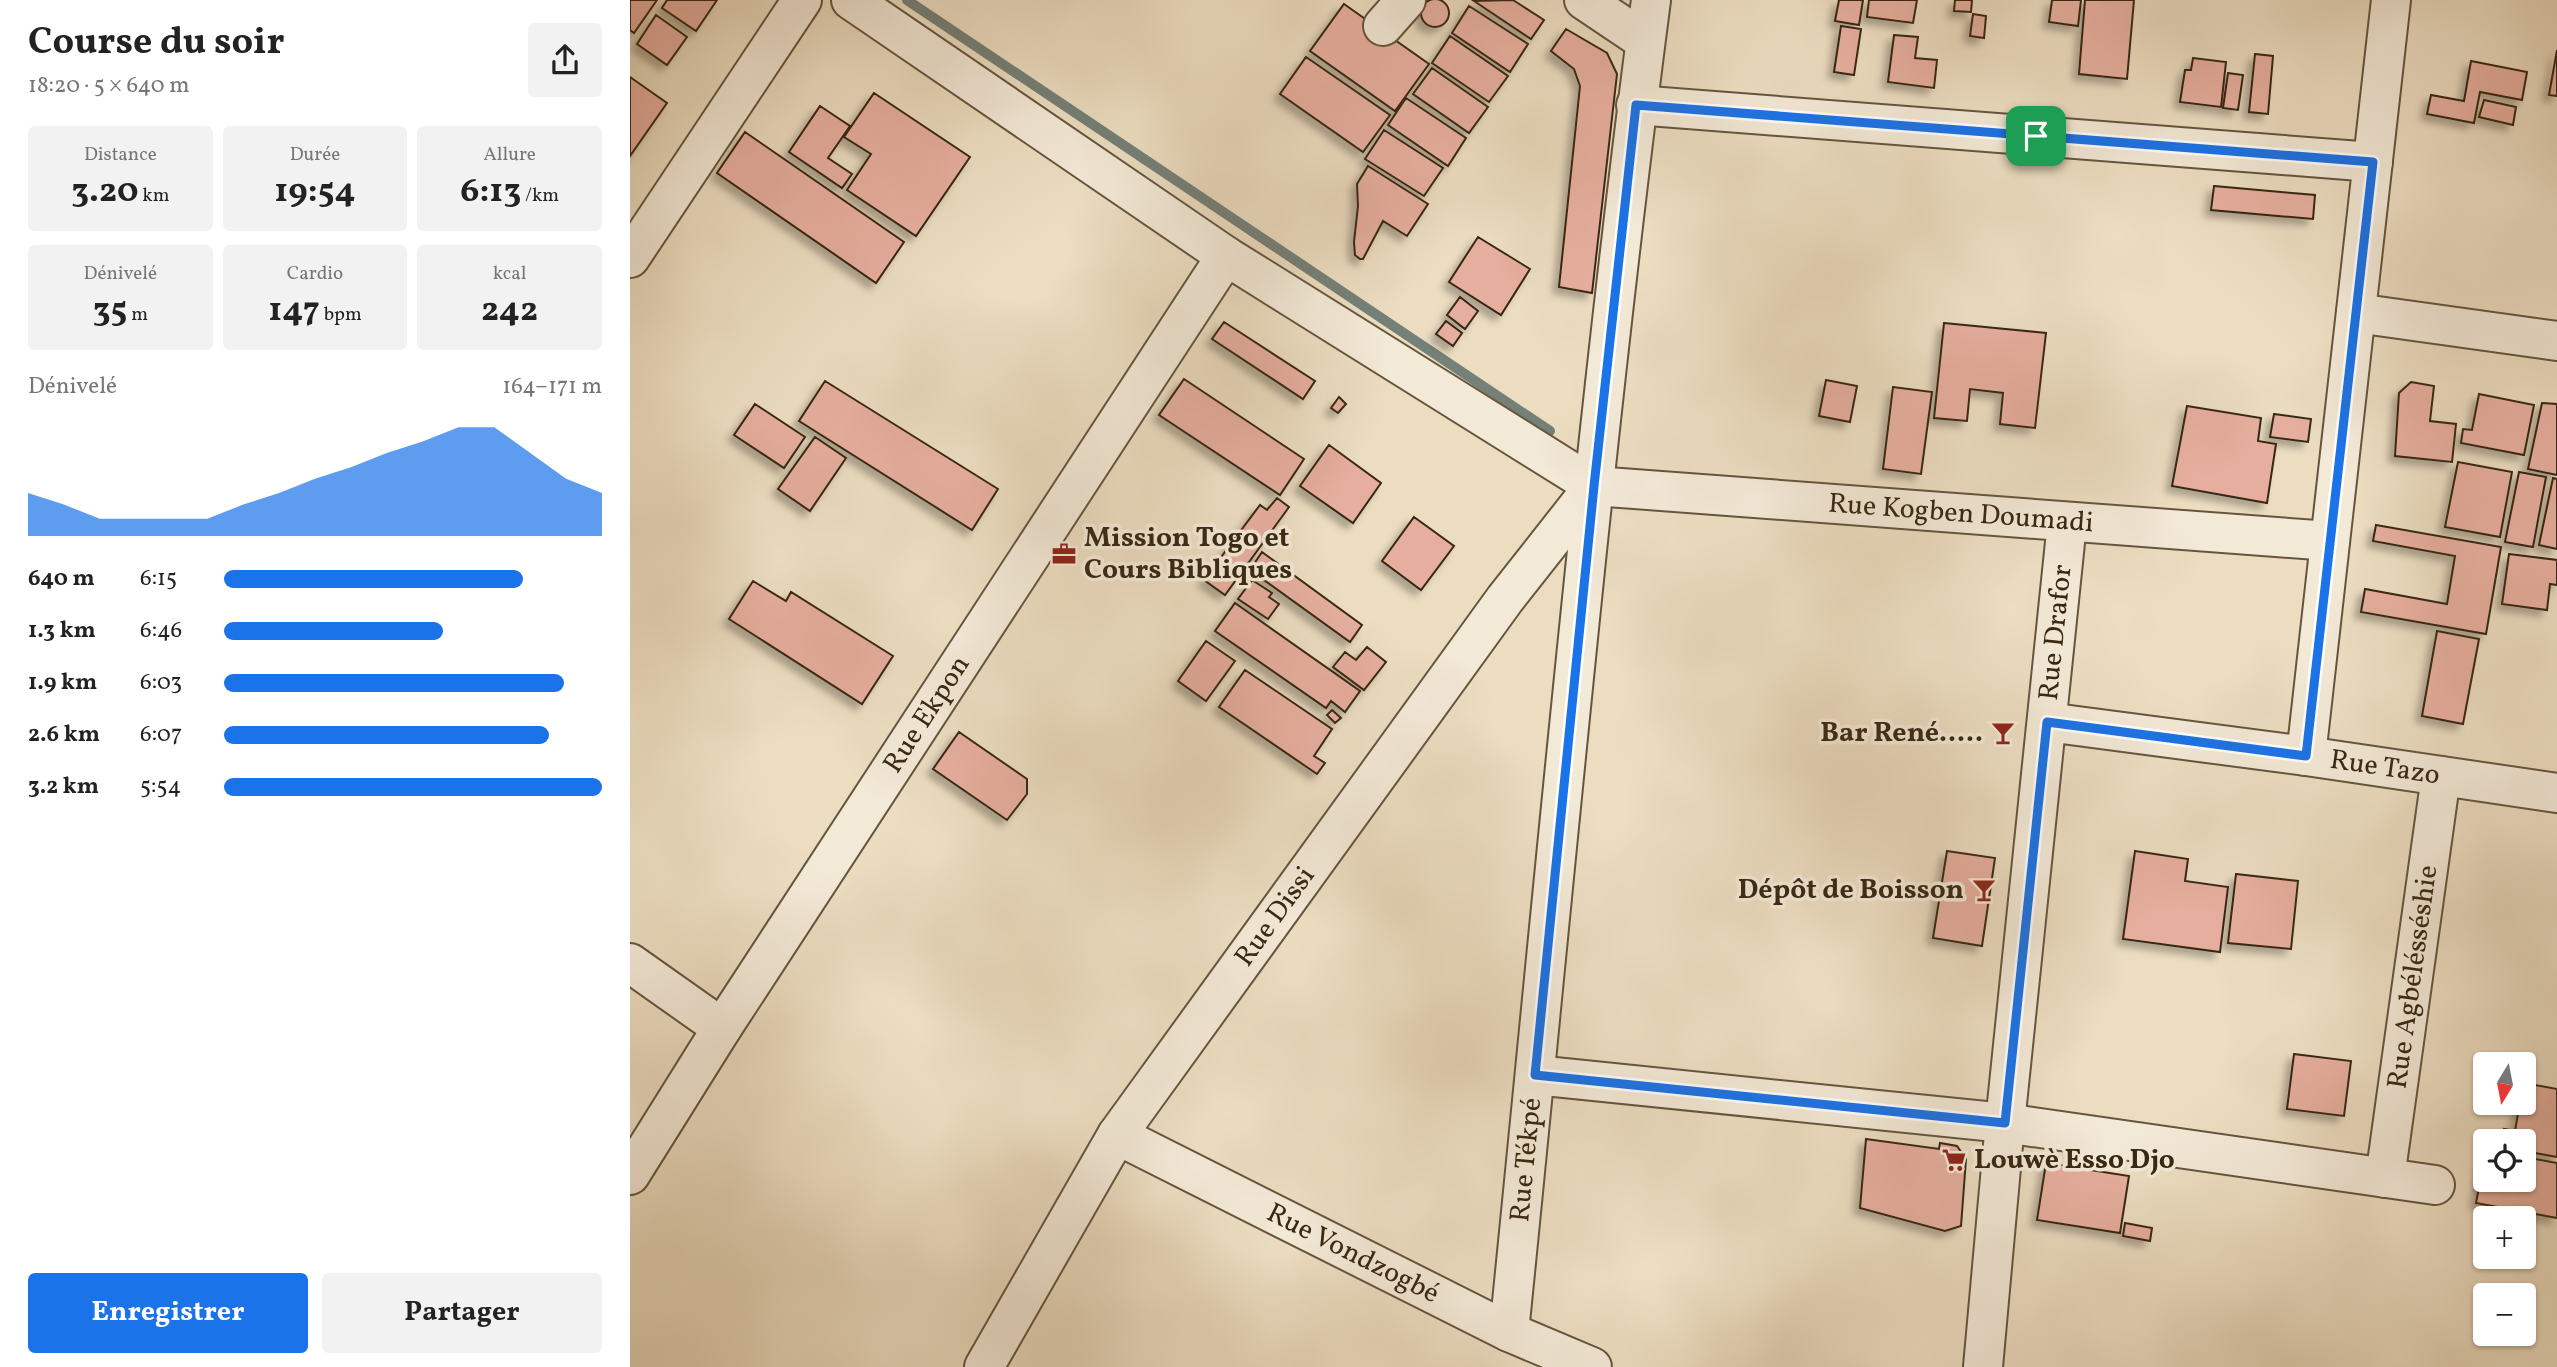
<!DOCTYPE html>
<html lang="fr">
<meta charset="utf-8">
<style>
:root{--surface:#fff;--page:#f2f2f2;--text:#222;--muted:#767676;--accent:#1a73e8}
body{margin:0;font-family:Vollkorn,serif;background:var(--page);color:var(--text);height:100vh;display:flex;flex-direction:column;font-size:26px;white-space:nowrap}
*{box-sizing:border-box;margin:0}
p{font-size:23px;color:var(--muted)}
.icon{flex:none;width:38px;height:38px;fill:none;stroke:currentColor;stroke-width:2;stroke-linecap:round;stroke-linejoin:round}
.map{position:relative;flex:1;overflow:hidden}
.sheet{display:flex;flex-direction:column;background:var(--surface);width:630px}
.sheet>*{flex:none}
.needle{width:46px;rotate:190deg}
.controls{position:absolute;left:1843px;top:1052px;display:grid;gap:14px}
.controls a{display:grid;place-items:center;width:63px;height:63px;border-radius:7px;background:var(--surface);box-shadow:0 2px 5px #0004;font-size:35px}
.pin{position:absolute;display:grid;place-items:center;width:60px;height:60px;color:#fff;margin:-30px;border-radius:14px;box-shadow:0 4px 10px #0006}
.round{display:grid;place-items:center;flex:none;width:74px;height:74px;border-radius:7px;background:var(--page)}
.headline{display:flex;align-items:center;justify-content:space-between;height:119px;padding:0 28px}
h1{font-size:38px;font-weight:700;line-height:52px}
.stats{display:grid;grid-template-columns:repeat(3,1fr);gap:10px;height:119px;padding:7px 28px}
.stats div{display:grid;align-content:center;border-radius:7px;background:var(--page);text-align:center}
.stats b{font-size:35px;font-weight:700}
.stats small{font-size:19px;font-weight:400}
.stats p{font-size:19px}
.chart{height:196px;padding:14px 28px}
.chart p{display:flex;justify-content:space-between}
.chart svg{width:100%;height:126px;margin-top:7px;fill:var(--accent);opacity:.7}
.button{display:flex;gap:14px;margin-top:auto;padding:14px 28px}
.button a{flex:1;height:80px;border-radius:7px;background:var(--accent);color:#fff;font-size:28px;font-weight:700;line-height:80px;text-align:center}
.button a+a{background:var(--page);color:var(--text)}
ul{padding:0 28px;list-style:none;font-size:23px}
li{display:grid;grid-template-columns:112px 84px 1fr;align-items:center;height:52px}
li i{height:18px;border-radius:9px;background:var(--accent)}
main{display:flex;flex:1;min-height:0}
.map>svg:first-child{display:block}
.lines{fill:none;stroke-linecap:round;stroke-linejoin:round}
.stream{stroke:#748078;stroke-width:10}
.building{fill:#e6ae9e;stroke:#382812;stroke-width:2;filter:url(#shadow)}
.minor-casing{stroke:#65553e;stroke-width:42}
.minor{stroke:#f3e9d7;stroke-width:38}
.route-casing{stroke:#fff;stroke-width:14}
.route{stroke:#1a73e8;stroke-width:9}
.labels{text-anchor:middle;dominant-baseline:central;stroke-width:7;stroke-linejoin:round;paint-order:stroke}
.street-label{font-size:28px;fill:#382812;stroke:#f3e9d7}
.poi-label{font-size:28px;font-weight:bold;fill:#382812;stroke:#f3e9d7;text-anchor:start}
</style>
<main>
<section class="sheet">
<div class="headline"><div><h1>Course du soir</h1><p>18:20 · 5 × 640 m</p></div><a class="round"><svg class="icon" aria-label="share" viewBox="0 0 24 24"><path d="M12 15V3M7 8l5-5 5 5M5 13v7h14v-7"/></svg></a></div>
<div class="stats">
<div><p>Distance</p><b>3.20<small> km</small></b></div>
<div><p>Durée</p><b>19:54</b></div>
<div><p>Allure</p><b>6:13<small> /km</small></b></div>
</div>
<div class="stats">
<div><p>Dénivelé</p><b>35<small> m</small></b></div>
<div><p>Cardio</p><b>147<small> bpm</small></b></div>
<div><p>kcal</p><b>242</b></div>
</div>
<div class="chart"><p><span>Dénivelé</span>164–171 m</p>
<svg viewBox="0 0 160 44" preserveAspectRatio="none"><path d="M0 44V29L10 33L20 38L30 38L40 38L50 38L60 33L70 29L80 24L90 20L100 15L110 11L120 6L130 6L140 15L150 24L160 29V44z"/></svg>
</div>
<ul>
<li><b>640 m</b>6:15<i style="width:79%"></i></li>
<li><b>1.3 km</b>6:46<i style="width:58%"></i></li>
<li><b>1.9 km</b>6:03<i style="width:90%"></i></li>
<li><b>2.6 km</b>6:07<i style="width:86%"></i></li>
<li><b>3.2 km</b>5:54<i style="width:100%"></i></li>
</ul>
<div class="button"><a>Enregistrer</a><a>Partager</a></div>
</section>
<div class="map">
<svg width="1927" height="1367" viewBox="0 0 1927 1367">
<defs>
<filter id="shadow"><feDropShadow dx="-6" dy="6" stdDeviation="3.5" flood-color="#0004"/></filter>
</defs>
<rect width="100%" height="100%" fill="#ecddc1"/>
<filter id="stains"><feTurbulence type="fractalNoise" baseFrequency=".00286" numOctaves="4"/><feColorMatrix values="0 0 0 0 .2 0 0 0 0 .09 0 0 0 0 .02 0 0 0 .5 -.17"/></filter>
<radialGradient id="worn" r=".72"><stop offset=".6" stop-color="#630" stop-opacity="0"/><stop offset="1" stop-color="#630" stop-opacity=".3"/></radialGradient>
<g class="lines">
<path class="stream" d="M277 0 920 431"/>
</g>
<path class="building" d="M791 13a14 14 0 1 1 28 0a14 14 0 1 1-28 0Z
M0 0H27L4 33 0 30Z
M37 0H87L66 31 32 8Z
M883 0 914 20 901 39 844 1Z
M1209 0H1233L1229 25 1205 21Z
M1239 0H1287L1283 23 1237 17Z
M1325 0H1342L1341 12 1324 11Z
M1422 0H1451L1448 26 1419 22Z
M1455 0H1504L1497 79 1449 74Z
M714 4 799 64 765 111 680 51Z
M839 6 898 44 880 72 822 33Z
M1343 14 1356 16 1354 38 1340 36Z
M26 15 57 37 37 65 7 44Z
M1211 26 1231 29 1224 75 1204 72Z
M936 29 977 53 987 74 962 293 929 287 950 86 944 69 921 51Z
M1264 35 1288 37 1285 58 1307 60 1304 88 1258 82Z
M820 36 878 76 859 102 802 63Z
M1927 50V96L1919 95Z
M1625 54 1643 56 1638 114 1619 112Z
M676 57 760 115 733 152 650 94Z
M1563 58 1596 62 1591 107 1550 102 1555 70H1561Z
M1841 61 1897 72 1892 100 1850 92 1844 123 1797 114 1801 95 1834 101Z
M802 68 858 107 839 133 783 94Z
M1598 73 1613 75 1608 110 1593 108Z
M0 77 37 103 0 156Z
M244 93 340 157 286 236 217 190 241 154 214 137Z
M776 98 836 138 818 166 758 125Z
M1854 100 1886 107 1883 125 1849 117Z
M190 106 220 126 198 158 222 174 212 188 159 152Z
M754 130 813 168 794 196 735 159Z
M115 132 274 242 246 283 87 173Z
M738 166 798 204 777 236 753 221 733 259H730L725 255 724 242 728 206 727 184Z
M1584 186 1685 195 1683 219 1581 210Z
M848 237 900 269 871 315 819 282Z
M830 297 848 311 835 329 817 315Z
M816 321 832 333 823 346 806 334Z
M594 322 685 381 673 399 582 339Z
M1314 323 1416 333 1405 428 1370 424 1373 393 1340 389 1337 421 1304 418Z
M554 379 674 459 650 495 529 415Z
M1196 380 1227 386 1220 422 1189 416Z
M195 381 368 489 342 530 169 421Z
M1781 382 1804 386 1800 421 1826 424 1822 462 1765 456 1769 393Z
M1263 387 1302 392 1291 474 1253 469Z
M1849 394 1904 405 1894 455 1831 443 1833 429 1842 430Z
M709 397 716 404 708 413 701 408Z
M1912 403 1927 404V475L1898 469Z
M125 404 175 437 154 468 104 435Z
M1557 406 1631 418 1628 441 1646 444 1637 503 1542 486Z
M1644 414 1681 419 1678 442 1640 437Z
M185 437 216 458 180 511 148 489Z
M699 445 751 483 723 523 670 486Z
M1828 462 1882 472 1870 537 1815 527Z
M1889 472 1916 477 1903 547 1875 542Z
M1923 478 1927 479V549L1909 545Z
M647 498 659 507 595 595 574 580 630 505 637 510Z
M784 517 824 546 791 590 752 561Z
M1746 525 1871 547 1856 634 1731 612 1735 589 1817 604 1825 556 1743 541Z
M632 552 732 625 720 642 620 570Z
M1879 554 1927 560V585L1920 584 1917 610 1872 604Z
M622 580 642 593 639 597 649 604 638 619 608 599Z
M123 581 156 601 161 592 263 656 232 704 99 619Z
M605 603 730 691 715 712 701 701 696 708 585 631Z
M1807 631 1849 639 1833 724 1792 716Z
M576 641 605 661 576 701 548 681Z
M737 647 756 662 734 690 703 667 715 652 726 660Z
M615 670 702 729 684 756 695 763 687 774 589 707Z
M702 710 711 718 705 723 697 715Z
M329 732 397 779V794L377 820 303 769Z
M1317 851 1365 858 1352 946 1303 938Z
M1505 851 1558 859 1555 881 1598 887 1590 952 1493 939Z
M1606 874 1668 881 1661 949 1598 943Z
M1664 1054 1721 1061 1714 1116 1657 1109Z
M1894 1083 1927 1089V1157L1894 1151V1141H1871L1874 1129 1885 1131 1890 1102H1894Z
M1236 1139 1309 1149 1310 1143 1327 1146 1336 1159 1331 1226 1315 1231 1230 1208Z
M1855 1155V1180H1894V1157L1927 1163V1218L1846 1203Z
M1416 1163 1499 1176 1490 1233 1407 1220Z
M1495 1223 1522 1228 1520 1241 1493 1236Z"/>
<g class="lines">
<g class="minor-casing">
<g id="minor">
<path id="s1" d="M221 0 596 256 964 486 1700 541"/>
<path d="M954 0 1015 41"/>
<path d="M753 26 776 0"/>
<path d="M1006 105 1743 162"/>
<path d="M0 258 172 0"/>
<path d="M1726 313 1927 341"/>
<path id="s2" d="M1417 722 1676 756 1927 793"/>
<path d="M1676 756 1761 0"/>
<path d="M0 963 92 1028"/>
<path d="M905 1075 1375 1123 1805 1185"/>
<path id="s3" d="M487 1135 879 1332 962 1367"/>
<path id="s4" d="M0 1175 92 1028 596 256"/>
<path id="s5" d="M1755 1178 1811 776"/>
<path id="s6" d="M879 1332C924 888 963 443 1021 0"/>
<path id="s7" d="M354 1367 487 1135 875 599 964 486"/>
<path id="s8" d="M1353 1367 1375 1123 1437 523"/>
</g>
</g>
<use href="#minor" class="minor"/>
</g>
<g class="lines">
<g class="route-casing">
<path id="route" d="M1006 105 1743 162 1676 756 1417 722 1375 1123 905 1075 964 486Z"/>
</g>
<use href="#route" class="route"/>
</g>
<defs>
<g id="office-bare" transform="scale(1.89)"><path d="M-6-3h4V-5.5h4V-3h4V5H-6ZM-1-4.5V-3h2v-1.5ZM-6 0V1H6V0Z" fill="#8f2418" stroke="#f3e9d7" stroke-width="2.5" paint-order="stroke"/></g>
<g id="bar-bare" transform="scale(1.89)"><path d="M-6-5H6L.8 .8V4.5H3.5V6h-7V4.5H-.8V.8Z" fill="#8f2418" stroke="#f3e9d7" stroke-width="2.5" paint-order="stroke"/></g>
<g id="supermarket-bare" transform="scale(1.89)"><path d="M-6-5.5h2.5l.6 2H6L4.5 2H-2.5L-4.4-4H-6ZM-1.5 3.2a1.3 1.3 0 1 0 .1 0ZM3 3.2a1.3 1.3 0 1 0 .1 0Z" fill="#8f2418" stroke="#f3e9d7" stroke-width="2.5" paint-order="stroke"/></g>
</defs>
<g fill-rule="evenodd">
<use href="#office-bare" x="434" y="554"/>
<use href="#bar-bare" x="1373" y="733"/>
<use href="#bar-bare" x="1354" y="890"/>
<use href="#supermarket-bare" x="1324" y="1160"/>
</g>
<g class="labels">
<g class="street-label">
<text stroke="none"><textPath href="#s1" startOffset="1256">Rue Kogben Doumadi</textPath></text>
<text stroke="none"><textPath href="#s8" startOffset="738">Rue Drafor</textPath></text>
<text stroke="none"><textPath href="#s4" startOffset="548">Rue Ekpon</textPath></text>
<text stroke="none"><textPath href="#s2" startOffset="341">Rue Tazo</textPath></text>
<text stroke="none"><textPath href="#s7" startOffset="537">Rue Dissi</textPath></text>
<text stroke="none"><textPath href="#s5" startOffset="203">Rue Agbélésséshie</textPath></text>
<text stroke="none"><textPath href="#s6" startOffset="173">Rue Tékpé</textPath></text>
<text stroke="none"><textPath href="#s3" startOffset="264">Rue Vondzogbé</textPath></text>
</g>
<g class="poi-label">
<text x="454" y="538">Mission Togo et<tspan x="454" dy="32">Cours Bibliques</tspan></text>
<text x="1353" y="733" text-anchor="end">Bar René.....</text>
<text x="1334" y="890" text-anchor="end">Dépôt de Boisson</text>
<text x="1344" y="1160">Louwè Esso Djo</text>
</g>
</g>
<rect width="100%" height="100%" filter="url(#stains)"/>
<rect width="100%" height="100%" fill="url(#worn)"/>
</svg>
<div class="controls">
<a><svg class="needle" viewBox="-14 -14 28 28"><path d="M0-13l5 13h-10z" fill="#e53935"/><path d="M0 13l5-13h-10z" fill="#767676"/></svg></a>
<a><svg class="icon" aria-label="locate" viewBox="0 0 24 24"><circle cx="12" cy="12" r="6"/><path d="M12 2v4M12 18v4M2 12h4M18 12h4"/></svg></a>
<a>+</a>
<a>−</a>
</div>
<div class="pin" style="left:1406px;top:136px;background:#1e9e55"><svg class="icon" aria-label="arrive" viewBox="0 0 24 24"><path d="M6 21V4h12l-3 4 3 4H6"/></svg></div>
</div>
</main>
